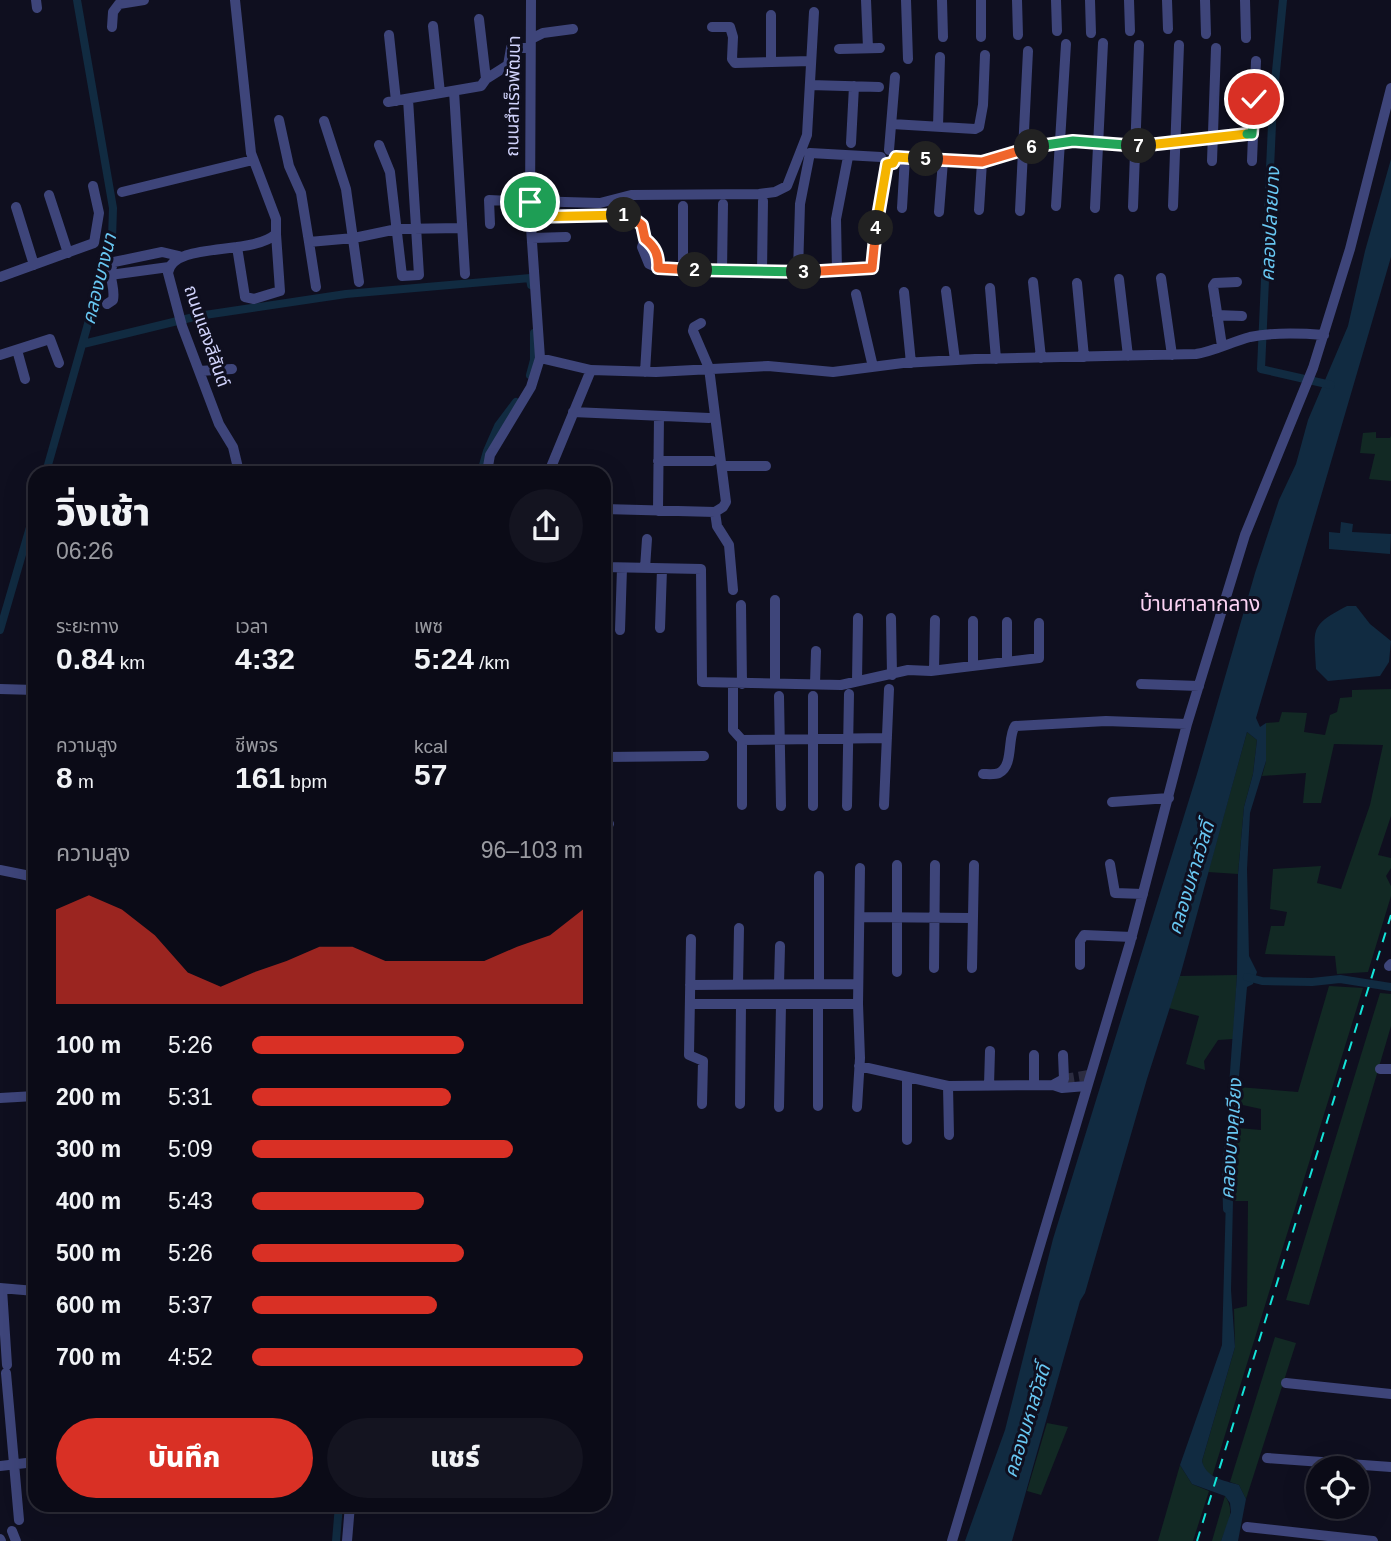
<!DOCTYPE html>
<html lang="th">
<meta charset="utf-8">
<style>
:root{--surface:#0b0b17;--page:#141420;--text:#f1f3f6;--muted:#9a9ba1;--line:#2b2b36;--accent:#d93025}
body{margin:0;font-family:Helvetica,"Noto Sans Thai",sans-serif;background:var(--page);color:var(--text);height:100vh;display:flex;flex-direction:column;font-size:26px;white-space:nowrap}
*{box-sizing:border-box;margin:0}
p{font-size:23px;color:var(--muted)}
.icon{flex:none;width:38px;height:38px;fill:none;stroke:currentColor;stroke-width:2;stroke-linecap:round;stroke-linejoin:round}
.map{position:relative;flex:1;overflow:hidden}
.drawer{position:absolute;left:28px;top:466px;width:583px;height:1046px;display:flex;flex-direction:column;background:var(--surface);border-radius:21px;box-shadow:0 7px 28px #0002,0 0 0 2px var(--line)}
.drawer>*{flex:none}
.controls{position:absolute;left:1306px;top:1456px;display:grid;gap:14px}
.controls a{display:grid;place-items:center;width:63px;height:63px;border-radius:50%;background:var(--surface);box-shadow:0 7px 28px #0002,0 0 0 2px var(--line);font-size:35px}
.pin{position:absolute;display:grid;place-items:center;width:60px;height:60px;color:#fff;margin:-30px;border:4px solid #fff;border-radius:50%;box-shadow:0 2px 7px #0007}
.km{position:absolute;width:35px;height:35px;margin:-18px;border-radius:50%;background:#222;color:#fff;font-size:19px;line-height:35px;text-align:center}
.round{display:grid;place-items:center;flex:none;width:74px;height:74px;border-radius:37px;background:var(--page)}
.overview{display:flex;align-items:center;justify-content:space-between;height:119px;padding:0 28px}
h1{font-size:38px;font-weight:800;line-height:52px}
.stats{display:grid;grid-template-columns:repeat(3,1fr);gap:10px;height:119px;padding:7px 28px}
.stats div{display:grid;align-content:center}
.stats b{font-size:30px;font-weight:800}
.stats small{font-size:19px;font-weight:400}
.stats p{font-size:19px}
.chart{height:196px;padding:14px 28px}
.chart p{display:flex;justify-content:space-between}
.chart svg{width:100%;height:126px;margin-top:7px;fill:var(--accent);opacity:.7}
.primary-button{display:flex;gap:14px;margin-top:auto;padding:14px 28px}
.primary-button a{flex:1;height:80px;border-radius:42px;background:var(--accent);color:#fff;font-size:28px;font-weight:800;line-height:80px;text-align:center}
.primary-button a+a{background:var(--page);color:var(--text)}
ul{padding:0 28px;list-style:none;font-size:23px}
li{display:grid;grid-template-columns:112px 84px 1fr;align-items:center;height:52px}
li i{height:18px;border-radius:9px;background:var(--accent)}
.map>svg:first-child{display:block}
.green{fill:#122924}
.water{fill:#112b41}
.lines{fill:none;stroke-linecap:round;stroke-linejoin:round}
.canal{stroke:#112b41;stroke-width:8}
.minor-tunnel{stroke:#2c2c40;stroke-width:10;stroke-dasharray:10 5;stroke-linecap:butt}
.minor{stroke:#3e457a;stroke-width:10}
.rail{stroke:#14e4d9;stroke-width:2;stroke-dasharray:10 9;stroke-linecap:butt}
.split-1-casing{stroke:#fff;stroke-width:14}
.split-2-casing{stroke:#fff;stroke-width:14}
.split-3-casing{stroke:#fff;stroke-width:14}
.split-4-casing{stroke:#fff;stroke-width:14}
.split-5-casing{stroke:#fff;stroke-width:14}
.split-6-casing{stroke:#fff;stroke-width:14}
.split-7-casing{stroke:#fff;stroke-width:14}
.split-8-casing{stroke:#fff;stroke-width:14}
.split-9-casing{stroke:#fff;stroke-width:14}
.split-1{stroke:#f5b400;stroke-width:9}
.split-2{stroke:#f0652b;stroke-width:9}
.split-3{stroke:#22a559;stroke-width:9}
.split-4{stroke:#f0652b;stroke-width:9}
.split-5{stroke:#f5b400;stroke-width:9}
.split-6{stroke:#f0652b;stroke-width:9}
.split-7{stroke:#22a559;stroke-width:9}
.split-8{stroke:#f5b400;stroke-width:9}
.split-9{stroke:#22a559;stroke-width:9}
.labels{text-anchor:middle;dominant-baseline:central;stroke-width:6;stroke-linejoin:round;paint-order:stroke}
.street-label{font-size:18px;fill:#d1d3fb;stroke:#0f0f1f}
.water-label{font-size:19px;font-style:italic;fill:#68c7f2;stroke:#0f0f1f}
.quarter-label{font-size:21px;fill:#fbd3f3;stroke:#0f0f1f}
</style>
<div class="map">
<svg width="1391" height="1541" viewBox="0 0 1391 1541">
<rect width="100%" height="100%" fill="#0f0f1f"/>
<path class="green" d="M1376 432V438H1390L1391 436V481L1369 479 1375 454 1360 453 1363 433Z
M1391 689V816L1378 855 1391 858V868L1386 876 1391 886V896L1368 972 1337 974 1335 956 1265 954 1271 926H1284L1287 912 1270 909 1273 869 1321 866 1317 883 1341 889 1370 805 1383 745 1334 744 1321 803H1303L1306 773 1262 776 1266 761V723L1279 722 1282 712 1307 713 1304 732 1325 735 1330 715 1337 712 1340 698 1352 697V690Z
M1247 732 1257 740 1253 774 1244 807 1238 874 1208 872Z
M1237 975 1233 1039 1218 1040 1204 1061 1205 1070 1186 1064 1199 1016 1169 1008 1180 976Z
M1329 986 1363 988 1212 1477 1204 1469 1202 1461 1235 1347 1234 1309 1247 1306 1248 1201H1233L1238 1128 1261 1130V1109L1238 1104V1087L1298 1092Z
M1380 993 1391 994V1026L1309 1305 1286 1300Z
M1275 1337 1296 1343 1246 1499 1239 1485 1230 1482Z
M1047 1423 1068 1427 1041 1495 1027 1491Z
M1180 1465 1192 1484 1209 1491 1193 1541H1158Z
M1225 1496C1236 1511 1227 1525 1221 1541H1212Z"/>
<path class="water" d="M1391 159V257L1256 718 1260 727 1266 723V761L1250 813 1247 869 1249 956 1257 972 1253 984 1247 987 1238 1087V1128L1233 1201 1231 1290 1235 1347 1202 1461C1206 1478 1223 1480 1239 1485L1246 1499 1238 1541H1221L1231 1512 1230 1503 1225 1496 1192 1484 1180 1465 1222 1345 1229 1086 1237 975 1238 874 1244 807 1253 774 1257 740 1247 732 1180 976 1147 1079 1085 1293 1080 1301 1012 1541H965L1005 1430 1053 1239 1197 774 1255 573 1279 500 1296 464 1308 420 1348 326 1365 251Z
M1341 522 1353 524 1352 532 1391 534 1390 554 1329 549V532L1340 533Z
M1347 606H1356L1370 624 1391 641 1389 662 1380 676 1328 681 1316 669C1314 628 1309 626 1347 606Z"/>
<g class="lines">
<path class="canal" d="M1283 0 1273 102 1261 369 1331 385
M83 344 198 316 346 294 530 278 531 285
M530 375 534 360V333
M46 472 112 239 113 208 77 0
M481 472 487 451 498 426 516 402
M0 630 35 510
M1247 977 1262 981 1312 982 1340 979 1391 987
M1227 1209 1226 1171 1229 1135
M336 1541 339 1505"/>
<path class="minor-tunnel" d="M1064 1079 1089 1075"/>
<path class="minor" d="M36 0 37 8
M235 0 251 153 276 219V234C252 256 172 241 168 273L182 326 219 424 233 447 239 472
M866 0 868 48
M906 0 908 59
M942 0 943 37
M981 0V37
M1017 0 1018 35
M1056 0 1057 31
M1090 0 1091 33
M1129 0 1130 31
M1167 0 1168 29
M1205 0 1206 34
M1245 0 1246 38
M479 19 486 79
M433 26 440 93
M112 27 113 12 119 4 144 0
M712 27H730L733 37 732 59 735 63 811 61
M389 35 396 101
M531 39 543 33 573 29
M839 49 880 48
M771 62V15
M810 85 879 87
M454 91 465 274
M388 102 481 86 486 79 508 65 511 48H530
M279 120 289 166 301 193 309 242 354 238 397 229 462 228
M324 121 346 189 359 282
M892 124 975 129 979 127 983 105 985 55
M938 126 940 57
M851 143 854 86
M379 145 390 172 402 276 419 275 408 99
M889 150 895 77
M896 157 982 162 1024 148 1059 141 1135 146 1252 134
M1212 161 1216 48
M1252 161 1256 61
M122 192 253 160
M49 195 68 253
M530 201 600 203 631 195 759 194 775 192 787 186 807 135 814 12
M683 206V270
M1056 206 1066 44
M1173 206 1179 45
M16 207 34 265
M1133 207 1139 45
M902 208 905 157
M1095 208 1103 43
M979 210 982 162
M1020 211 1028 51
M939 212 943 161
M530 217 629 215 642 224 645 239 642 247 649 264 658 268 762 272 863 269 872 268 873 263 878 214 887 165
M490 224 489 200 530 202
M532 238 566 237
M645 239C655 247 659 255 658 268
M309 242 316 287
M237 247 245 297 254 299 280 291 276 234
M722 271 723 204
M837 271 836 219 848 157
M762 272 763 201
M798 272 800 204 810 153 881 157
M110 275 169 267
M0 277 94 243 99 213 93 186
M1161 278 1172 355
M1119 279 1128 356
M1033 282 1041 358
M1077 283 1084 357
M990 288 996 359
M946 291 955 360
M904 292 911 363
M856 294 873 367
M107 304 113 300C116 286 106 275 114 262L162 252 179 256
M1217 315 1242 316
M1222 346 1213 286 1215 283 1237 282
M17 350 25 379
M0 355 50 339 59 363
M540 358 591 370 656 372 768 366 833 372 903 363 975 359 1196 354C1215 351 1231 342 1250 337 1274 332 1299 333 1324 335
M199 371 232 369
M645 372 649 306
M573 412 709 418
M658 461H712
M722 466H766
M487 472 490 455 531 387 540 358 530 213 531 0
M549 472 591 370
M604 509 715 512 723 507 726 502 709 368 693 331 694 327 701 323
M658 511 659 416
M715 512 717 526 729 545 733 590
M604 567 701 569 702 682 841 685 908 670 931 671 1039 658V623
M604 567V534
M645 568 647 539
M775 600V683
M741 605 742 684
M891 618 892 675
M973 621V666
M1007 622V662
M660 628 662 569
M620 630 622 568
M934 670 935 620
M857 681 858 618
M733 683V730L742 740 887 738
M815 684 816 651
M1141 684 1199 686
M0 689 35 690
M779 696 781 806
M813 696V806
M742 740V805
M604 757 704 756
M983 774C987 774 995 775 999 773 1014 766 1007 737 1015 726L1106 721 1187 724
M1112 802 1169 798
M884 805 889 689
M847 806 849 694
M604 817 609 824
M1110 864 1115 893 1143 894
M0 870 35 877
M819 876V983
M860 917 972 918
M691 939 689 1055 703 1061 702 1104
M1080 965V941L1084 935 1132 937
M1389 966 1391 964
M934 968 935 865
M972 968 974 865
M897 972V865
M738 984 739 928
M779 984 780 946
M690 985 858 984
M690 1004H858
M859 1066 948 1086 1053 1085 1062 1088 1086 1086
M1380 1069H1391
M989 1085 990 1051
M1034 1085V1055
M1053 1085 1064 1079 1063 1055
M948 1086 949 1135
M0 1098 35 1096
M740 1104 741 1005
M818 1106V1005
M779 1107 781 1005
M857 1107 860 1058 858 1004 860 868
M907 1140V1078
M0 1288 35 1291
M2 1289 7 1365
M6 1373 19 1520
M1286 1383 1391 1394
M1267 1458 1391 1467
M0 1466 35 1462
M56 1505V1506
M1247 1527 1373 1541
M12 1531 16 1541
M0 1539 1 1541
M347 1541 350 1505
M952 1541 1130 943 1187 724 1245 535 1313 368 1350 249 1391 88"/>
<path class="rail" d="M1197 1541 1391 915"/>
</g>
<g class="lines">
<g class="split-1-casing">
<path id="split-1" d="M530 202V217L624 215"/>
</g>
<g class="split-2-casing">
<path id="split-2" d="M624 215H629L642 225 645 239C655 247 659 255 658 268L695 270"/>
</g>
<g class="split-3-casing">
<path id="split-3" d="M695 270 804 272"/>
</g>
<g class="split-4-casing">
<path id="split-4" d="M804 272 872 268 876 228"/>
</g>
<g class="split-5-casing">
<path id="split-5" d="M876 228 887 164 893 163 896 157 926 159"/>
</g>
<g class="split-6-casing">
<path id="split-6" d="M926 159 982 162 1032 147"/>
</g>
<g class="split-7-casing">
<path id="split-7" d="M1032 147 1073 141 1139 146"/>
</g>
<g class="split-8-casing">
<path id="split-8" d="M1139 146 1247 134"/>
</g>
<g class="split-9-casing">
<path id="split-9" d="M1247 134H1252L1254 99"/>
</g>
<use href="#split-1" class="split-1"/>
<use href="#split-2" class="split-2"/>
<use href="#split-3" class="split-3"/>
<use href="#split-4" class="split-4"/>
<use href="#split-5" class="split-5"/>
<use href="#split-6" class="split-6"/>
<use href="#split-7" class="split-7"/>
<use href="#split-8" class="split-8"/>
<use href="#split-9" class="split-9"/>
</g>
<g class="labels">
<g class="street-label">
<text transform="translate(513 96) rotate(-89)">ถนนสำเร็จพัฒนา</text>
<text transform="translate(207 336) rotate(71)">ถนนแสงสีสันต์</text>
</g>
<g class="water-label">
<text transform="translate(1270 224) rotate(-87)">คลองปลายบาง</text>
<text transform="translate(99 279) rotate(-76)">คลองบางนา</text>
<text transform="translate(1191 878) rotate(-73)">คลองมหาสวัสดิ์</text>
<text transform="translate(1231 1139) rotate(-86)">คลองบางคูเวียง</text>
<text transform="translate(1027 1421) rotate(-73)">คลองมหาสวัสดิ์</text>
</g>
<g class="quarter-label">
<text x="1200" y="603">บ้านศาลากลาง</text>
</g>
</g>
</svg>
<div class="controls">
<a><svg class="icon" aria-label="locate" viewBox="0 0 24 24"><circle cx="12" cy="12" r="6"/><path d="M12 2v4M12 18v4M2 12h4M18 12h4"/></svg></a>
</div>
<div class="pin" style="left:530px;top:202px;background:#1e9e55"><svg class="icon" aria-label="arrive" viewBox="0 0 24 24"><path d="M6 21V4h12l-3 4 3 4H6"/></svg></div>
<div class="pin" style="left:1254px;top:99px;background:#d93025"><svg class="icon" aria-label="check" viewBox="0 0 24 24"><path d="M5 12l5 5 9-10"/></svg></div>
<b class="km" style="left:624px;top:215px">1</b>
<b class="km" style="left:695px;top:270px">2</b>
<b class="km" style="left:804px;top:272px">3</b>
<b class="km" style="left:876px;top:228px">4</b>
<b class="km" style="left:926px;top:159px">5</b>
<b class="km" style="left:1032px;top:147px">6</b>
<b class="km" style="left:1139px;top:146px">7</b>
<section class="drawer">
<div class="overview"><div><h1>วิ่งเช้า</h1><p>06:26</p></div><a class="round"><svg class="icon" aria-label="share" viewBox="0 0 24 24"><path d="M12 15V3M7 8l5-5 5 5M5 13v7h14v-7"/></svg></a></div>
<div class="stats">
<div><p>ระยะทาง</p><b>0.84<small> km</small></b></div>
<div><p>เวลา</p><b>4:32</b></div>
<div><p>เพซ</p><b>5:24<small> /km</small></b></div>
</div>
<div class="stats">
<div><p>ความสูง</p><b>8<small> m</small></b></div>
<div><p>ชีพจร</p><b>161<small> bpm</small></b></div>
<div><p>kcal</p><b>57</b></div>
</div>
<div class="chart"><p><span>ความสูง</span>96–103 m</p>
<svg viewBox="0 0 160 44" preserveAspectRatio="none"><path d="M0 44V11L10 6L20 11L30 20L40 33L50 38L60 33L70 29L80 24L90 24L100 29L110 29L120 29L130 29L140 24L150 20L160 11V44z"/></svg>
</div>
<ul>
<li><b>100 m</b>5:26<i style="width:64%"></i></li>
<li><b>200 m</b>5:31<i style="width:60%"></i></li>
<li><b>300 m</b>5:09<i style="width:79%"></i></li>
<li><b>400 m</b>5:43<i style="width:52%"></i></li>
<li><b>500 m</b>5:26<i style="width:64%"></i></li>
<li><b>600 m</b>5:37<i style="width:56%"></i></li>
<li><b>700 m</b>4:52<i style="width:100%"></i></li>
</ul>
<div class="primary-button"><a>บันทึก</a><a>แชร์</a></div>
</section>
</div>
